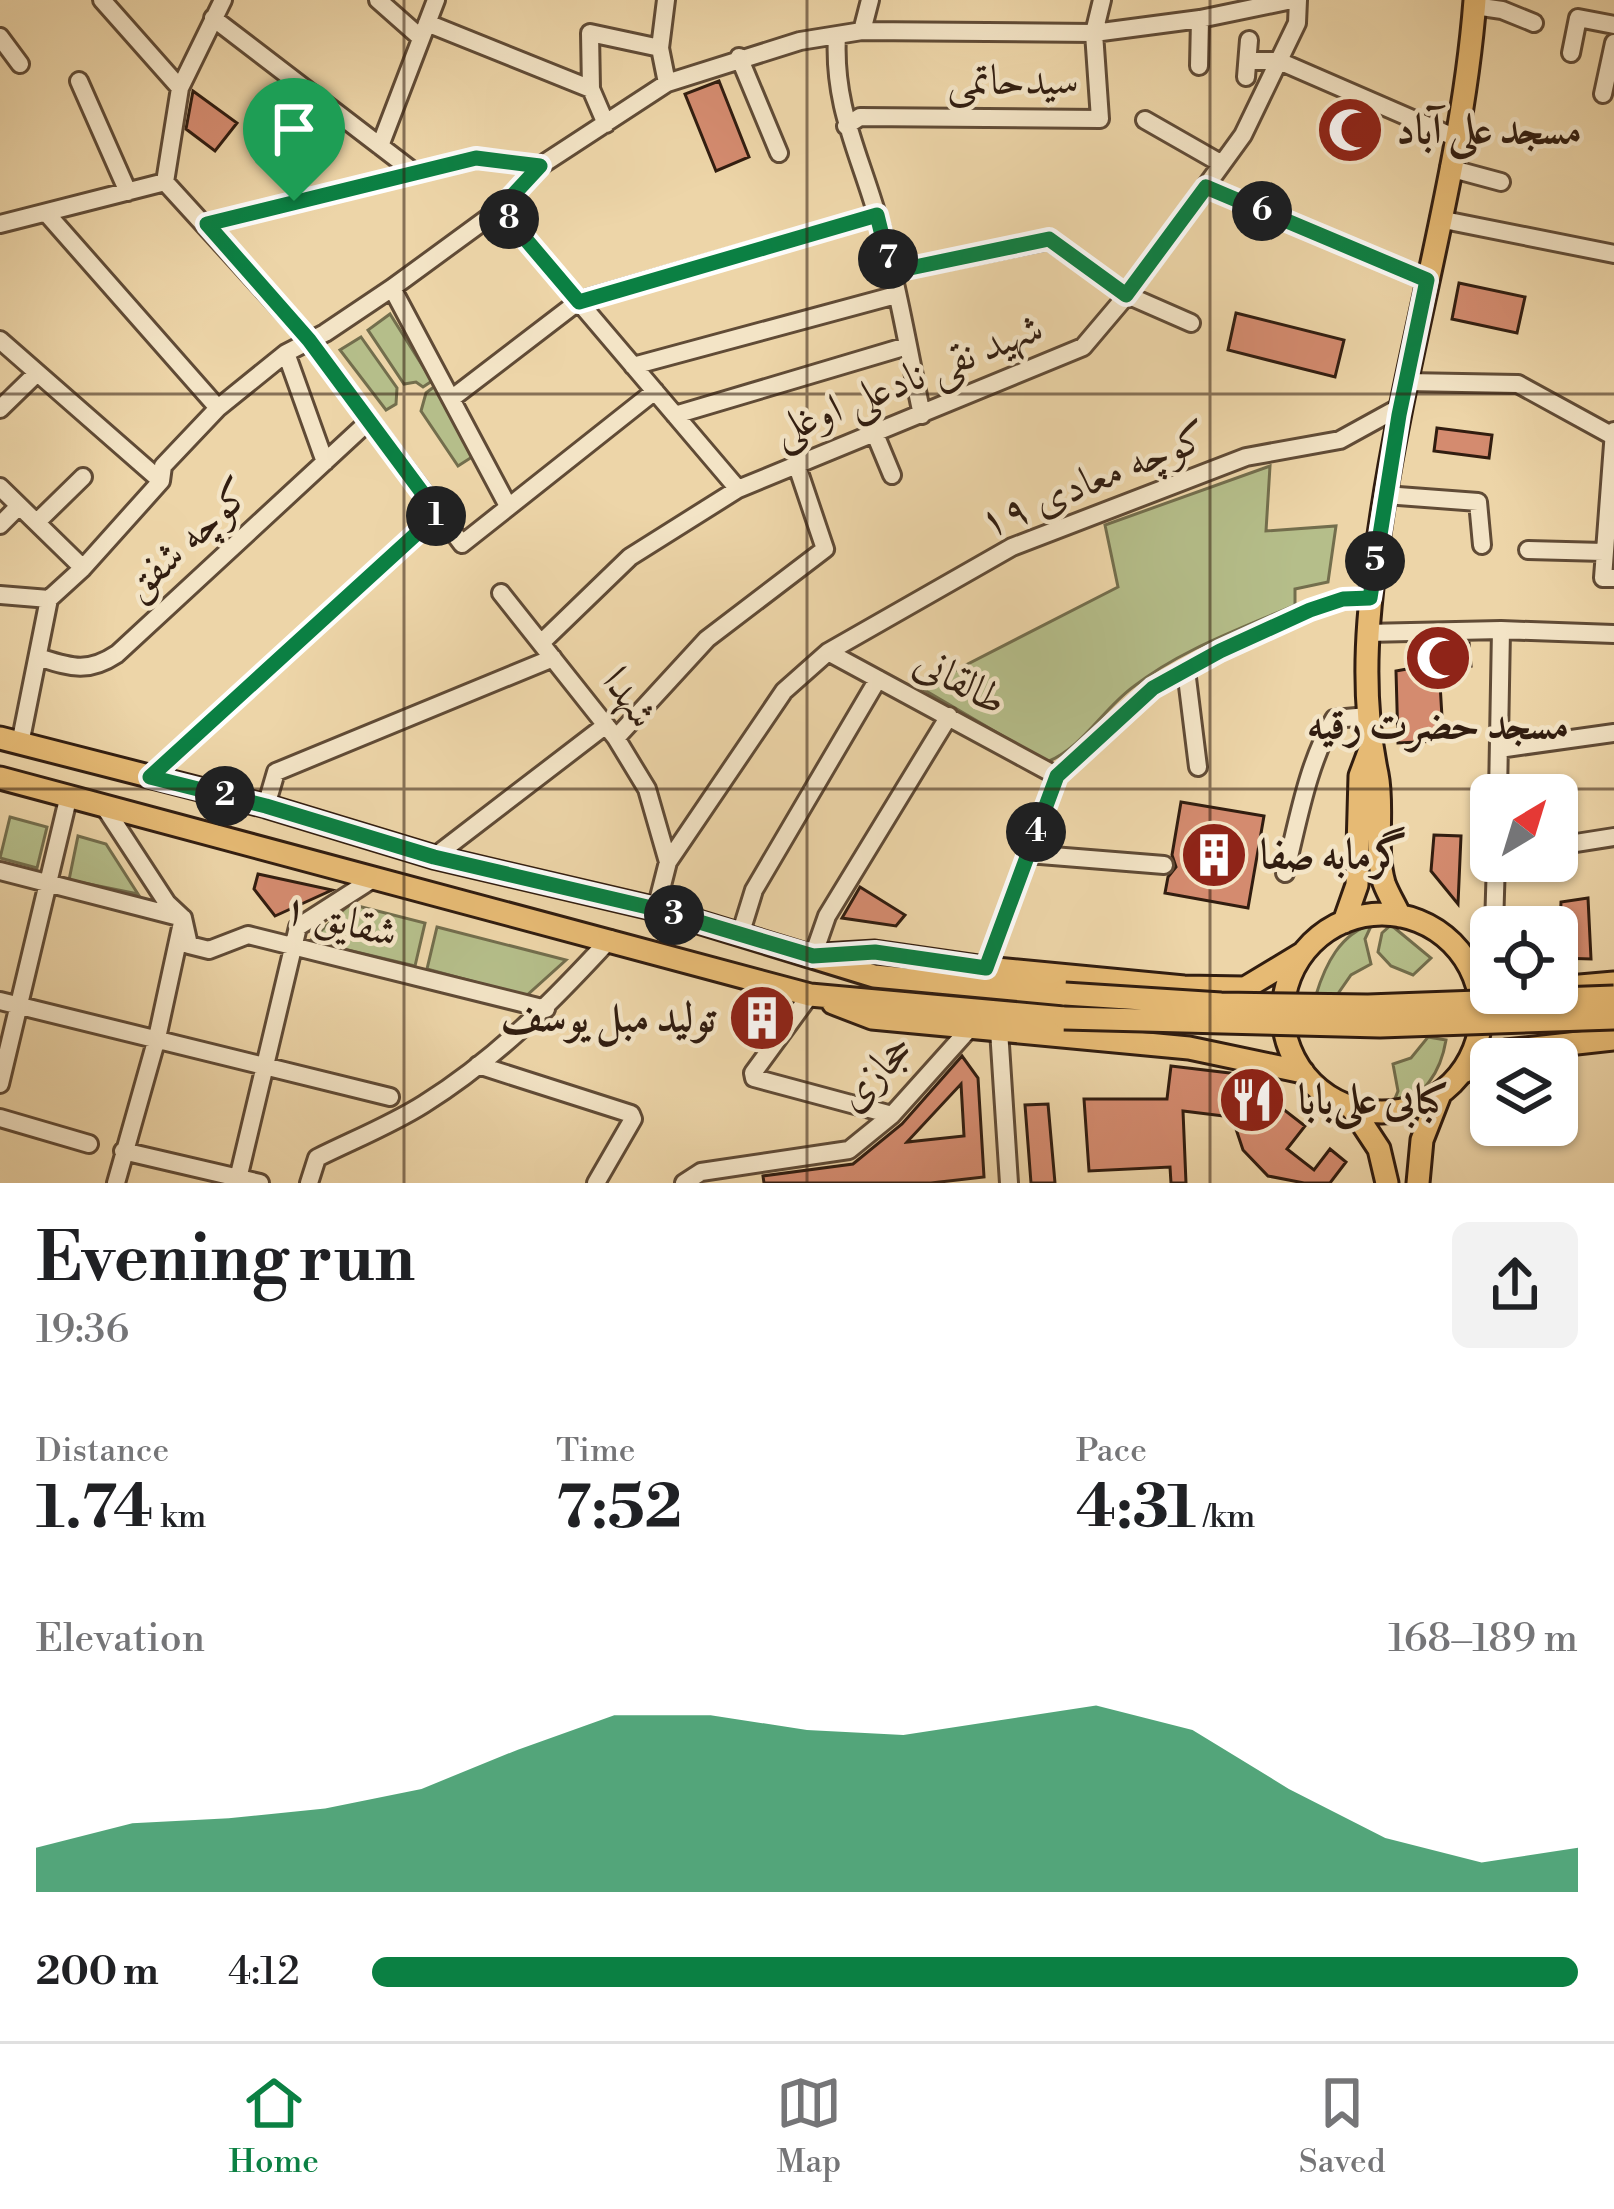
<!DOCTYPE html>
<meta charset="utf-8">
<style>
:root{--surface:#fff;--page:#f2f2f2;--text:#202124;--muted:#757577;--line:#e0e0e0;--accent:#0b8043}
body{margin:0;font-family:"Libre Bodoni",Amiri,serif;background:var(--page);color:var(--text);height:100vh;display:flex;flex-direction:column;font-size:45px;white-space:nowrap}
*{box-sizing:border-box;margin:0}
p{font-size:39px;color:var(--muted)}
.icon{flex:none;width:66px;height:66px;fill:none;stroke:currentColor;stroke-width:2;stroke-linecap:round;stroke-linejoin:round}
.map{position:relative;height:1183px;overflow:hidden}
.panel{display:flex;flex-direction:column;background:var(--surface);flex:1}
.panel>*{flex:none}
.needle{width:78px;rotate:38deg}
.tools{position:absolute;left:1470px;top:774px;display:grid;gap:24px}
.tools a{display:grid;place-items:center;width:108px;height:108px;border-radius:18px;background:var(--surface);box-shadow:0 3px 9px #0004;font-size:60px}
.pin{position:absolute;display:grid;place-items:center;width:102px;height:102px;color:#fff;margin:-123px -51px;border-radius:50% 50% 50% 0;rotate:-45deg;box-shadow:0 0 12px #0007}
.pin .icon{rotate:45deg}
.km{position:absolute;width:60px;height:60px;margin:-30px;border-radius:50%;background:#222;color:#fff;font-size:33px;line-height:60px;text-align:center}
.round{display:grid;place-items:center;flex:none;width:126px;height:126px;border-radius:18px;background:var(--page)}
.headline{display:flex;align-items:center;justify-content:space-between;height:204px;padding:0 36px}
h1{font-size:66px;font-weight:700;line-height:90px}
.metrics{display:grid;grid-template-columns:repeat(3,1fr);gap:18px;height:204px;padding:12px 36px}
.metrics div{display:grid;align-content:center}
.metrics b{font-size:60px;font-weight:700}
.metrics small{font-size:33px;font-weight:400}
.metrics p{font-size:33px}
.chart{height:336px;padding:24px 36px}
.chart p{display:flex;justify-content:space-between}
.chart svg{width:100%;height:216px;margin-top:12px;fill:var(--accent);opacity:.7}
ul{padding:0 36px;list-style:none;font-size:39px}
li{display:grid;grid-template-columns:192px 144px 1fr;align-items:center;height:90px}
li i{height:30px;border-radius:15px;background:var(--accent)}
.tab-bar{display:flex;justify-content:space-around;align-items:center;height:168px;border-top:3px solid var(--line);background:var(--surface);font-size:33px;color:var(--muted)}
.tab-bar a{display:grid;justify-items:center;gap:6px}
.tab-bar .current{color:var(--accent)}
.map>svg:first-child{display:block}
.green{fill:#b5be8a;stroke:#736e4d;stroke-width:3}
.building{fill:#d48b6f;stroke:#311d10;stroke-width:3;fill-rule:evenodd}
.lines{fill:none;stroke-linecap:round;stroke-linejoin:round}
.minor-casing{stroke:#604b36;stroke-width:22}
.major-casing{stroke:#311d10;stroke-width:27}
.minor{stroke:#f3e4c6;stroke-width:16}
.major{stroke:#e6ba74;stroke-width:21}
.major-bridge-casing{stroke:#311d10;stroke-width:27;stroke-linecap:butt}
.major-bridge{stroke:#e6ba74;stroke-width:21}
.route-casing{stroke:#fff;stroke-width:24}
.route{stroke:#0b8043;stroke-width:15}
.grid{fill:none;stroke:#311d10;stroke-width:3;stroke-opacity:0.55}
.labels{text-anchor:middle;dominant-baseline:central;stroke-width:9;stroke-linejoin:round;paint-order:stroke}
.street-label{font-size:42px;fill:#311d10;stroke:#f3e4c6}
.poi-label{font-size:42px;font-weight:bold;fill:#311d10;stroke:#f3e4c6;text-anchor:start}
</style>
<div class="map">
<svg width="1614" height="1183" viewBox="0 0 1614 1183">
<rect width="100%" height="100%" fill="#edd5a8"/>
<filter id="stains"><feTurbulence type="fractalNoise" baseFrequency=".00167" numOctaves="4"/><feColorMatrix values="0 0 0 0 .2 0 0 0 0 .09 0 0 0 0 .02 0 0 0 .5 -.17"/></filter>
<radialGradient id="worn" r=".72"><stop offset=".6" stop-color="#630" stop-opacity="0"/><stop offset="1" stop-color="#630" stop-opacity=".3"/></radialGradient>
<path class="green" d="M390 314 432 381 423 387 416 382 404 384 368 330Z
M361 337 397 388 396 404 386 410 340 350Z
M435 386 472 457 458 466 421 411 426 393Z
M1270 466 1266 531 1336 526 1328 582 1295 589V605C1240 629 1180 650 1133 687 1102 710 1083 747 1047 762L921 688 1118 587 1105 525Z
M10 817 47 827 37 868 0 858Z
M78 836 106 844 138 894 69 880Z
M350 904 425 923 415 966 310 941Z
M1372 924 1365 939 1371 964 1351 975 1337 995H1316C1325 965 1340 934 1372 924Z
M1391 925 1431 958 1413 975 1391 966 1378 952 1382 933Z
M437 927 566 960 526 996 427 969Z
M1428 1037 1446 1040C1441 1071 1424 1099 1392 1106L1398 1091 1393 1064 1411 1058Z"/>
<path class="building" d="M719 81 749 157 716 171 685 94Z
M193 91 237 123 215 151 186 129Z
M1343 103 1376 117 1355 161 1322 145Z
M1459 283 1525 297 1517 333 1452 319Z
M1236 313 1344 340 1335 377 1228 350Z
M1437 428 1492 435 1489 458 1434 451Z
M1469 643 1471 666 1439 667 1442 717 1436 718 1437 741 1398 743 1396 671 1407 669V649L1414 645Z
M1181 802 1264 816 1248 908 1165 893 1168 877 1176 867 1172 855Z
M1434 835 1461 836 1458 904 1431 871Z
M258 874 332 890 275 916 254 889Z
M860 887 905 915 896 926 842 918Z
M1588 898 1591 959 1559 958 1561 902Z
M962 1056 978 1078 984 1177 931 1183H764L763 1176 853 1164 902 1124ZM961 1084 964 1136 907 1142Z
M1171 1066 1238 1074 1305 1126 1287 1149 1314 1170 1330 1149 1346 1162 1330 1183H1304L1268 1176 1243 1150 1236 1129 1240 1118 1183 1111 1186 1183H1171L1170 1167 1089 1171 1084 1099H1167Z
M1048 1104 1055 1183H1031L1025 1105Z"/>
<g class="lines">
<g class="minor-casing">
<path id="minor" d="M102 0 180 88
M378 0 421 38
M666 0 660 48 667 83
M1475 6 1502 10 1534 23
M213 18 414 172
M427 23 591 89
M862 31 870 0
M837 35C833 105 858 150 877 215 897 280 908 349 922 415
M0 37 20 64
M1571 53 1578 18 1614 25
M739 57 779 153
M1248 61H1279L1454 137
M1199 66 1200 19
M1246 77 1249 40
M79 81 128 192
M1603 94 1614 43
M1145 120 1222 164
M606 124 591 89 590 33 660 48
M846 126 860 117 1100 119 1094 33 1102 0
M380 146 436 0
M1449 168 1501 182
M165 182 309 340 462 544 655 391
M1206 187 1427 280
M500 209 738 489
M48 215 218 408
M1439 219 1614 254
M0 224 165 182 180 88 223 0
M207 224 477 158 540 166
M891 272 1049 240 1127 295 1191 323
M392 288 508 506
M0 340 161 481
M286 353 325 462
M633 366 896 295
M1406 382 1518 384 1611 435
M451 399 579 301 877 215
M0 409 37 373
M675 415 907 346
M1614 431 1603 578H1614
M875 434 892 475
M0 487 83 568
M1385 495 1478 502 1482 545
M37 522 83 477
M0 525 19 506
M1528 550 1604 552
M501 593 616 738 647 789 668 862
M0 595 49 599
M1366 633 1501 630 1614 634
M541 643 630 557 738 489 1083 347 1127 295 1243 135 1297 23 1298 0
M828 652 1057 776
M38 657C70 667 87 674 117 654L369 421
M1186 670 1198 767
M616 738 707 639 825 549 797 466
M20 744 49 599 83 568 161 481 163 466 218 408 286 353 325 333 392 288 500 209 540 166 667 83 800 41 862 31 1094 33 1200 19 1292 0
M1499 749 1614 733
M150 777 438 514
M1498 795 1501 630
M103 805 167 903 183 918 157 1038 116 1183
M266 806 276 772 553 658
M1557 846 1614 837
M1028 854 1164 865
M434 857 606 725
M0 871 183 918 189 945 209 950 248 935 546 1009
M1285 873C1298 822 1307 765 1334 719L1368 716
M656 909 668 862 784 691 828 652 1012 547 1246 457 1340 440 1400 407
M1494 927 1496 861
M740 935 754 890 878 679
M813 956 827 916 949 716
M986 968 1057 776 1153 688 1220 651 1310 610 1343 599 1369 597
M810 995 753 1073 754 1078 892 1115
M0 1001 390 1097
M999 1030 1009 1183
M478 1065 631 1114 633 1119 596 1183
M0 1084 69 795
M0 1118 89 1144
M123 1151 260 1183
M237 1183 298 927 376 877
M309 1183 317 1158C353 1140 391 1125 424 1104 496 1059 554 1000 610 939
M684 1183 701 1172 849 1150 892 1115 971 1027"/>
</g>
<g class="major-casing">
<path id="major" d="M0 738 266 806 434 857 656 909 874 976 1065 994
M0 778 810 995 1064 1018
M1283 1013a99 99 0 1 1 198 0a99 99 0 1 1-198 0Z
M1400 916C1395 905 1388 894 1384 883 1374 848 1384 809 1377 774 1359 690 1368 605 1381 521 1406 349 1462 172 1475 0
M1344 922 1357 885 1360 776 1369 752
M824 955 875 952 986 968 1184 987 1245 988 1303 953
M1557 988 1614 983
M833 1003 872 1018 1189 1048 1303 1072
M1463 1072 1506 1051 1614 1039
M1352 1108 1379 1149 1387 1183
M1418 1183 1422 1140 1440 1094"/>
</g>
<use href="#minor" class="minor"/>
<use href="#major" class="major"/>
<g class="major-bridge-casing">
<path id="major-bridge" d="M1065 994 1221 1004 1368 1006 1614 997
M1064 1018 1380 1026 1614 1018"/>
</g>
<use href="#major-bridge" class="major-bridge"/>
</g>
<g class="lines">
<g class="route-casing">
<path id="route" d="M476 158 540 166 500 209 579 302 877 215 891 272 1049 239 1126 295 1206 187 1427 280 1399 415 1370 598 1343 599 1310 610 1220 651 1153 688 1057 776 986 968 875 952 813 956 656 909 434 857 266 806 150 777 438 514 309 340 207 224Z"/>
</g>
<use href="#route" class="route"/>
</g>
<path class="grid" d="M404 0V1183M807 0V1183M1210 0V1183M0 394H1614M0 789H1614"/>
<defs>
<g id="mosque-disc" transform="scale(3.45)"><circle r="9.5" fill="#8f2418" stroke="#f3e4c6"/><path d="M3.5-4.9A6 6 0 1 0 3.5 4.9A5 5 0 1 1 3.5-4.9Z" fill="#fff"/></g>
<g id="building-disc" transform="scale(3.45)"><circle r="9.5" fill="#8f2418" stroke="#f3e4c6"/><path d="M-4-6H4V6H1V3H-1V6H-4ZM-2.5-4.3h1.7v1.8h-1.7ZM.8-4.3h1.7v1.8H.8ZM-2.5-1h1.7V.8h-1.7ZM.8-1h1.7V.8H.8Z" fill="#fff"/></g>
<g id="restaurant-disc" transform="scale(3.45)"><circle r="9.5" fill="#8f2418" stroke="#f3e4c6"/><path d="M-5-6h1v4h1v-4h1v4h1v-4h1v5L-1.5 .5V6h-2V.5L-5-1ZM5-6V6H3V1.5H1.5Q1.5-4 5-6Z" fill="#fff"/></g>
</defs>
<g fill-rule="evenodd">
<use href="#mosque-disc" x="1350" y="130"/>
<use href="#mosque-disc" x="1438" y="658"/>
<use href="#building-disc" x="1214" y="855"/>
<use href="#building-disc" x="762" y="1018"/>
<use href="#restaurant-disc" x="1252" y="1100"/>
</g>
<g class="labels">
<g class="street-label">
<text x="1013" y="81">سیدحاتمی</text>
<text transform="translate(908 380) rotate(-22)">شهید نقی نادعلی اوغلی</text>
<text transform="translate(1094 480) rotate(-22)">کوچه معادی ۱۹</text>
<text transform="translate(188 540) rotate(-43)">کوچه شفق</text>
<text transform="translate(960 682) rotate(28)">طالقانی</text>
<text transform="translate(629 698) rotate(54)">شهدا</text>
<text transform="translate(340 921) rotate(14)">شقایق ۱</text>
<text transform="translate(876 1073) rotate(-45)">حجازی</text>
</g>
<g class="poi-label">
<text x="1396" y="130">مسجد علی آباد</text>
<text x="1438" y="725" text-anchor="middle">مسجد حضرت رقیه</text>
<text x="1260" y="855">گرمابه صفا</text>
<text x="716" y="1018" text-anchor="end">تولید مبل یوسف</text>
<text x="1298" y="1100">کبابی علی‌بابا</text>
</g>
</g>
<rect width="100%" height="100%" filter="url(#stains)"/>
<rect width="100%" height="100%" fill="url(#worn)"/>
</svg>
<div class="tools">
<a><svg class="needle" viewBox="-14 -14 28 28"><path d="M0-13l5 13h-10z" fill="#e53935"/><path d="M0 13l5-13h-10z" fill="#757577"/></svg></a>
<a><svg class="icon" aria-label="locate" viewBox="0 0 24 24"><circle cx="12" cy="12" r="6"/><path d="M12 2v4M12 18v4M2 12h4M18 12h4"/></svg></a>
<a><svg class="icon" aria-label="layers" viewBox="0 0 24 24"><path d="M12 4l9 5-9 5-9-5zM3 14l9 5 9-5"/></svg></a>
</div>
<div class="pin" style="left:294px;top:201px;background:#1e9e55"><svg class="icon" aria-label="arrive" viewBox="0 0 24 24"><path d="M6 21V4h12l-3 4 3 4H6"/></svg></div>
<b class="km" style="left:436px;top:516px">1</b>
<b class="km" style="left:225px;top:796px">2</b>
<b class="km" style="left:674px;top:915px">3</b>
<b class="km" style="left:1036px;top:832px">4</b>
<b class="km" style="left:1375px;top:561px">5</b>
<b class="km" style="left:1262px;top:211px">6</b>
<b class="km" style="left:888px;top:259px">7</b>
<b class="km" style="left:509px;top:219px">8</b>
</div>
<section class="panel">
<div class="headline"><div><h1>Evening run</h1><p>19:36</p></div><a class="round"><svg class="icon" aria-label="share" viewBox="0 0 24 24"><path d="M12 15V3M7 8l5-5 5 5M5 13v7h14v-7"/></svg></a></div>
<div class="metrics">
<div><p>Distance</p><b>1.74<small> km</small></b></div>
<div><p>Time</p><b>7:52</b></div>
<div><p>Pace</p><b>4:31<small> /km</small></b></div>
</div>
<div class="chart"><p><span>Elevation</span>168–189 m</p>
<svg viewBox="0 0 160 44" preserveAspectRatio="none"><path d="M0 44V35L10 30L20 29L30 27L40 23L50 15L60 8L70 8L80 11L90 12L100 9L110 6L120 11L130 23L140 33L150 38L160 35V44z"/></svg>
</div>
<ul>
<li><b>200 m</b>4:12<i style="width:100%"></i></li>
</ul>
</section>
<nav class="tab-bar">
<a class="current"><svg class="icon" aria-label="home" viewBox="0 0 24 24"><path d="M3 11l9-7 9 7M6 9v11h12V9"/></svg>Home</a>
<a><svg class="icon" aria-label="map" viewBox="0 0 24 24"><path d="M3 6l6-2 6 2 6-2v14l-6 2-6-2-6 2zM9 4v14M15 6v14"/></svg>Map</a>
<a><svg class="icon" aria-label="saved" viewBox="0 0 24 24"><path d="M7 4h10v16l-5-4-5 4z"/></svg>Saved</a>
</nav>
